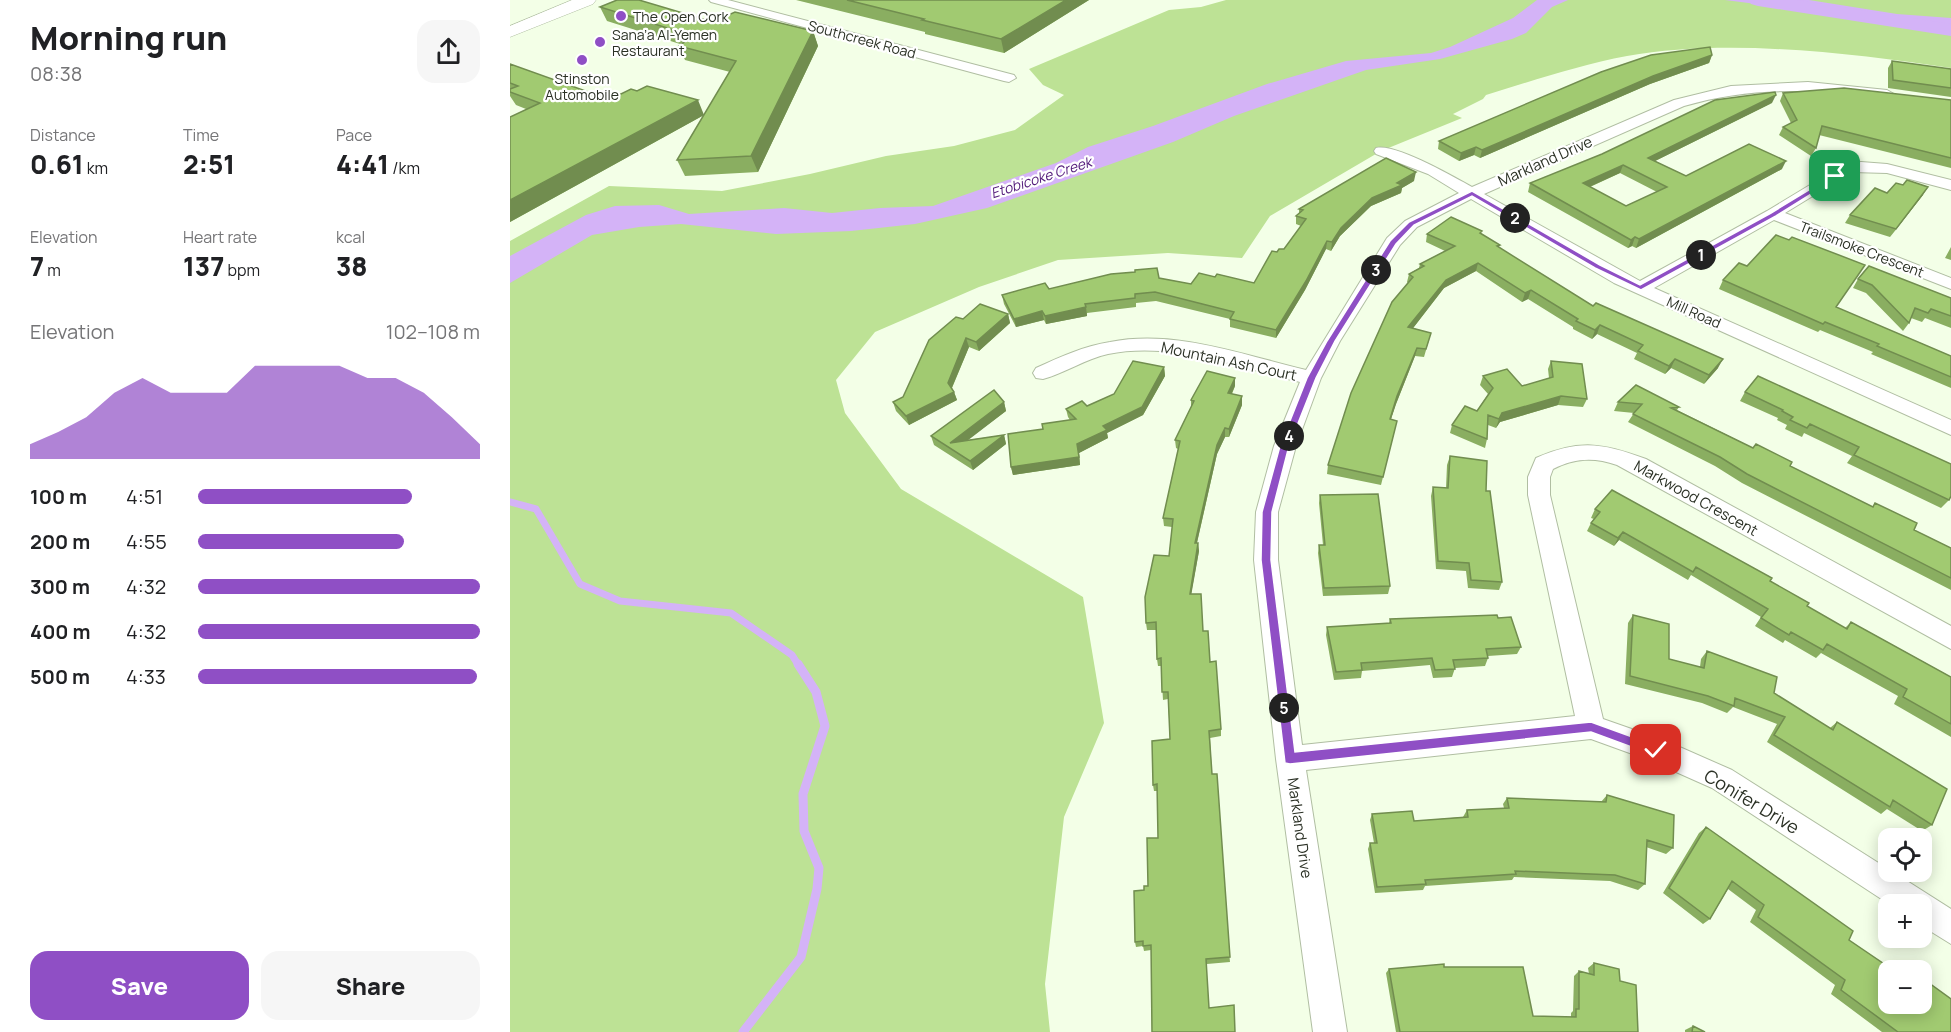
<!DOCTYPE html>
<meta charset="utf-8">
<style>
:root{--surface:#fff;--page:#f6f6f6;--text:#202124;--muted:#757577;--accent:#8f4fc5}
body{margin:0;font-family:Manrope,sans-serif;background:var(--page);color:var(--text);height:100vh;display:flex;flex-direction:column;font-size:22px;white-space:nowrap}
*{box-sizing:border-box;margin:0}
p{font-size:20px;color:var(--muted)}
.icon{flex:none;width:33px;height:33px;fill:none;stroke:currentColor;stroke-width:2;stroke-linecap:round;stroke-linejoin:round}
.map{position:relative;flex:1;overflow:hidden}
.sheet{display:flex;flex-direction:column;background:var(--surface);width:510px}
.sheet>*{flex:none}
.buttons{position:absolute;left:1368px;top:828px;display:grid;gap:12px}
.buttons a{display:grid;place-items:center;width:54px;height:54px;border-radius:12px;background:var(--surface);box-shadow:0 3px 15px #0003;font-size:30px}
.pin{position:absolute;display:grid;place-items:center;width:51px;height:51px;color:#fff;margin:-26px;border-radius:12px;box-shadow:0 3px 9px #0006}
.km{position:absolute;width:30px;height:30px;margin:-15px;border-radius:50%;background:#222;color:#fff;font-size:16px;line-height:30px;text-align:center}
.round{display:grid;place-items:center;flex:none;width:63px;height:63px;border-radius:18px;background:var(--page)}
.headline{display:flex;align-items:center;justify-content:space-between;height:102px;padding:0 30px}
h1{font-size:33px;font-weight:800;line-height:45px}
.stats{display:grid;grid-template-columns:repeat(3,1fr);gap:9px;height:102px;padding:6px 30px}
.stats div{display:grid;align-content:center}
.stats b{font-size:26px;font-weight:800}
.stats small{font-size:16px;font-weight:400}
.stats p{font-size:16px}
.chart{height:168px;padding:12px 30px}
.chart p{display:flex;justify-content:space-between}
.chart svg{width:100%;height:108px;margin-top:6px;fill:var(--accent);opacity:.7}
.action{display:flex;gap:12px;margin-top:auto;padding:12px 30px}
.action a{flex:1;height:69px;border-radius:18px;background:var(--accent);color:#fff;font-size:24px;font-weight:800;line-height:69px;text-align:center}
.action a+a{background:var(--page);color:var(--text)}
ul{padding:0 30px;list-style:none;font-size:20px}
li{display:grid;grid-template-columns:96px 72px 1fr;align-items:center;height:45px}
li i{height:15px;border-radius:8px;background:var(--accent)}
main{display:flex;flex:1;min-height:0}
.map>svg:first-child{display:block}
.green{fill:#bde295}
.water{fill:#d4b3f7}
.lines{fill:none;stroke-linecap:round;stroke-linejoin:round}
.stream-far1{stroke:#d4b3f7;stroke-width:7}
.stream{stroke:#d4b3f7;stroke-width:9}
.river{fill:#d4b3f7;fill-rule:evenodd}
.street-casing{stroke:#b0bea2;stroke-width:2}
.primary-casing{stroke:#b0bea2;stroke-width:1}
.street{fill:#fff;fill-rule:evenodd}
.primary{fill:#fff;fill-rule:evenodd}
.wall{fill:#8aae61;fill-rule:evenodd}
.shaded-wall{fill:#718d4f}
.building{fill:#a1ca71;stroke:#718d4f;stroke-width:1.5;fill-rule:evenodd}
.route{fill:#8f4fc5;stroke:#fff;stroke-width:1.5}
.poi-dot{fill:#8f4fc5;stroke:#fff;stroke-width:2}
.labels{text-anchor:middle;dominant-baseline:central;stroke-width:4.5;stroke-linejoin:round;paint-order:stroke}
.far-poi-label{font-size:14px;fill:#2a3024;stroke:#fff;text-anchor:start}
.far-street-label{font-size:14px;fill:#2a3024;stroke:#fff}
.far-water-label{font-size:14px;font-style:italic;fill:#511879;stroke:#fff}
.street-label{font-size:15px;fill:#2a3024;stroke:#fff}
.near-street-label{font-size:18px;fill:#2a3024;stroke:#fff}
</style>
<main>
<section class="sheet">
<div class="headline"><div><h1>Morning run</h1><p>08:38</p></div><a class="round"><svg class="icon" aria-label="share" viewBox="0 0 24 24"><path d="M12 15V3M7 8l5-5 5 5M5 13v7h14v-7"/></svg></a></div>
<div class="stats">
<div><p>Distance</p><b>0.61<small> km</small></b></div>
<div><p>Time</p><b>2:51</b></div>
<div><p>Pace</p><b>4:41<small> /km</small></b></div>
</div>
<div class="stats">
<div><p>Elevation</p><b>7<small> m</small></b></div>
<div><p>Heart rate</p><b>137<small> bpm</small></b></div>
<div><p>kcal</p><b>38</b></div>
</div>
<div class="chart"><p><span>Elevation</span>102–108 m</p>
<svg viewBox="0 0 160 44" preserveAspectRatio="none"><path d="M0 44V38L10 33L20 27L30 17L40 11L50 17L60 17L70 17L80 6L90 6L100 6L110 6L120 11L130 11L140 17L150 27L160 38V44z"/></svg>
</div>
<ul>
<li><b>100 m</b>4:51<i style="width:76%"></i></li>
<li><b>200 m</b>4:55<i style="width:73%"></i></li>
<li><b>300 m</b>4:32<i style="width:100%"></i></li>
<li><b>400 m</b>4:32<i style="width:100%"></i></li>
<li><b>500 m</b>4:33<i style="width:99%"></i></li>
</ul>
<div class="action"><a>Save</a><a>Share</a></div>
</section>
<div class="map">
<svg width="1441" height="1032" viewBox="0 0 1441 1032">
<rect width="100%" height="100%" fill="#f3ffe7"/>
<path class="green" d="M716 0H1441V68C1340 53 1217 38 1117 56 1069 65 1022 81 976 95L973 99 943 114 952 118 871 151 760 216 732 258 658 253 548 260 469 287 365 332 326 380 335 413 391 489 573 597 594 723 554 817 535 984 540 1032H0V241L99 186 212 191 300 174 376 156 444 146 505 130 554 95 533 85 519 69 659 10 691 7Z"/>
<path class="water" d="M1027 0H1058L1042 7 1016 33 1002 39 930 59 856 70 724 116 663 142 477 208 405 224 341 231 266 234 171 224 129 227 82 235 0 283V256L76 215 105 206 149 205 179 214 274 208 322 213 370 208 423 206 546 163 578 147 643 126 757 84 836 61 921 53 940 47 1003 18Z
M1215 0H1299L1387 14 1441 18V29Z"/>
<g class="lines">
<path class="stream-far1" d="M0 502 26 509 70 584 110 601 221 613 282 655 289 666"/>
<path class="stream" d="M233 1032 291 957 307 889 309 868 294 831 293 794 315 726 306 692 288 664"/>
<path class="river" d="M1238 0H1287L1441 24V36L1248 6 1241 4Z"/>
<g class="street-casing">
<path id="street" d="M199 0H218L504 75 506 78 499 82 494 81 201 2Z
M1298 82 1377 90 1384 94 1377 98C1308 89 1242 86 1174 106L974 194 1130 281 1257 211 1333 165 1351 162 1377 164 1441 180V190L1377 173 1342 172 1275 213 1441 278V289L1264 220 1144 288 1441 420V435L1104 283 961 199 907 227 890 245 830 341 811 378 786 446 768 512V560L792 745 1065 716 1018 495V477L1026 458C1069 439 1093 443 1136 459L1441 626V649L1107 465C1084 457 1065 458 1043 469L1040 477V495L1093 719 1156 741 1222 770 1378 869V872H1383L1441 909V944L1412 926V904H1379L1202 788 1139 760 1081 739 796 770 837 1032H803L766 759 744 560 746 512 764 446 790 382C728 367 662 341 598 354 575 359 555 373 533 379L526 378 523 373 526 368C550 357 574 346 600 342 665 329 733 355 796 370L877 238 895 221 949 193 918 174 866 154 864 151 866 148C885 143 944 177 962 187L1164 100 1221 86Z"/>
</g>
<g class="primary-casing">
<path id="primary" d="M62 0H86L83 4 0 37V26Z"/>
</g>
<use href="#street" class="street"/>
<use href="#primary" class="primary"/>
</g>
<path class="wall" d="M286 0H579L494 53 415 34V32Z
M90 7 203 22 303 31 308 46 248 172 175 176 167 160 194 115 0 222 16 109 6 105 0 96V64L95 98 194 115 220 72 175 60 169 46 170 44 97 21Z
M1202 55 1199 63 1140 84 970 158 964 155 949 161 928 149 929 141Z
M1382 61 1441 69V97L1378 88V68Z
M1273 93 1441 100V168L1309 135 1306 148 1301 156 1269 135 1273 127 1281 123 1270 101Z
M1262 103 1145 161 1176 176 1272 169 1126 248 1122 246 1118 248 1018 192 1020 183ZM1110 173 1147 192 1116 206 1080 187Z
M904 181 892 188 891 193 861 206 830 236 821 251 816 249 795 290 766 338 720 327V319L646 301 626 303V307L577 313V316L536 324 534 320 506 327 494 304 492 295 539 289 649 278 681 284 705 277 744 283 767 252 774 249 791 226 786 224V216L789 214V209Z
M1377 193 1413 195 1380 237 1335 223 1340 215Z
M917 234H972L989 248 1083 306 1208 368 1194 384 1161 368 1155 374 1124 359 1127 353 1087 334 1082 339 1063 329V327L1018 299 1012 302 966 271 934 288 903 328 921 333 914 357 905 356 886 404 881 419 885 429 871 485 817 474 818 465 898 283 897 282 899 274 909 268 910 264 935 251 916 242Z
M1279 240 1326 307 1441 356V388L1361 354 1363 352 1310 330 1308 332 1209 289 1213 280Z
M1441 247V260L1435 258Z
M1348 279 1441 298V328L1415 318 1412 322 1401 318 1399 323 1393 331 1356 293 1343 288Z
M498 314 500 323 469 351 459 347 442 388 444 392 447 400 399 425 386 411 383 402 393 397 453 319Z
M1041 361 1077 399 1073 407 1048 405 990 422 986 428 978 425 977 439 975 448 940 433 942 425 967 411 978 394 970 385 973 376 1012 386 1039 378 1038 369Z
M654 367 655 376 633 415 597 433 598 438 569 453 570 465 503 475 501 467 533 429 560 420 558 417 556 409 577 406 604 394Z
M1248 376 1439 500 1431 508 1337 463 1342 456 1294 433 1292 437 1275 429 1277 425 1267 420 1268 418 1230 401 1235 392Z
M725 386 722 394 732 396V405L719 437H715L707 454 687 543H688L689 551 681 594 693 631 700 662 711 729V736L700 738 702 774 720 962 697 964 642 1032 641 950 634 951 633 946 626 947 625 942 634 890 638 886 648 838V791H644L643 785 660 739 658 699 653 700 651 666H648L647 659 646 630H637L636 623 659 556 662 527 654 526 653 518 668 449 666 448 665 440 681 407V400Z
M494 402 496 411 457 440 494 435 496 444 463 470 424 445 421 436Z
M1108 402 1169 407 1167 410 1362 507 1365 503 1404 530 1441 548V590L1232 483 1205 466 1118 422 1124 413 1104 411Z
M940 456 976 491 992 582 989 590 958 588 956 571 926 569 921 496 923 487 936 488 937 465Z
M810 495 880 586 878 594 813 596 808 553 809 545H813L809 503Z
M1085 509 1260 581 1297 606 1335 628 1341 622 1441 677V737L1384 704 1388 696 1311 653 1306 658 1275 640 1273 643 1245 626 1251 617 1181 575 1178 580 1109 540 1104 546 1077 531 1081 523 1084 519 1081 518Z
M1123 615 1159 659 1190 667 1191 659 1197 651 1320 728 1327 722 1422 825 1412 831 1377 809 1371 814 1257 742 1267 724 1223 707 1217 713 1192 703 1115 684 1118 623Z
M988 618 1011 647 1007 654 978 656V658L975 666 945 668 942 677 923 678 920 665 852 671 851 678 824 680 816 635 817 627 879 623 880 619Z
M1097 795 1163 848 1156 854 1136 847 1135 884 1128 890 1100 881 1004 877 1002 880 915 886 913 890 865 893 858 849 860 843H864L860 820 862 814 904 821 953 817 957 810 994 808 993 804 997 798 1091 802Z
M1196 827 1339 940 1441 1032H1372L1321 994 1325 985 1240 922 1246 910 1218 889 1200 919 1193 924 1153 893 1189 833Z
M1084 963 1110 981 1128 1032H886L876 973 879 969 934 967 1023 1016 1061 1017V1013L1063 1011 1064 976 1069 971 1079 974 1078 968Z
M1396 966 1402 970H1387Z
M1183 1026 1195 1032H1175V1030Z"/>
<path class="shaded-wall" d="M556 0H579L494 53 491 39Z
M303 31 308 46 248 172 241 156Z
M1202 55 1199 63 1140 84 970 158 972 150 1143 76Z
M1266 95 1262 103 1135 166 1138 158Z
M188 100 194 115 0 222V200Z
M966 147 964 155 949 161 951 153Z
M1276 161 1272 169 1126 248 1129 239Z
M1113 165 1110 173 1070 191 1073 183Z
M906 172 904 181 892 188 891 193 861 206 830 236 821 251 822 242 831 228 862 198Z
M1418 187 1413 195 1380 237 1386 229Z
M1125 237 1122 246 1118 248 1121 240Z
M817 241 816 249 795 290 766 338V330Z
M968 263 966 271 934 288 897 336 898 327 936 280Z
M1021 290 1018 299 1012 302 1015 293Z
M576 307 577 316 536 324 535 316Z
M532 311 534 320 506 327 504 319Z
M498 314 500 323 469 351 466 342Z
M1090 325 1087 334 1082 339 1085 330Z
M456 338 459 347 440 392 438 383Z
M907 348 905 356 886 404 878 428 887 396Z
M1165 359 1161 368 1155 374 1159 366Z
M1213 359 1208 368 1194 384 1199 375Z
M654 367 655 376 633 415 597 433 598 438 569 453 570 465 503 475 501 467 567 444 593 426Z
M725 378V386L718 401V393Z
M444 392 447 400 399 425 396 416Z
M732 396V405L719 437V429Z
M1051 396 1048 405 990 422 986 428 989 419 992 413Z
M494 402 496 411 444 451 440 443Z
M715 428V437L707 454 685 551V543L707 445Z
M494 435 496 444 463 470 460 461Z
M1113 532 1109 540 1104 546 1108 538Z
M688 543 689 551 680 602V594Z"/>
<path class="building" d="M107 0H129L203 22 225 12 303 31 241 156 167 160 226 61 169 46 183 36 90 7Z
M337 0H556L491 39 412 20 414 19Z
M1200 47 1202 55 1143 76 972 150 966 147 951 153 929 141 1091 72 1141 55Z
M1382 61 1441 69V88L1383 80Z
M0 64 95 98 106 93 111 94 121 89 127 91 137 86 188 100 0 200V117L30 103 0 92V89L8 86 0 83Z
M1334 88 1441 100V158L1312 126 1306 148 1273 127 1287 120 1273 93Z
M1265 92 1266 95 1138 158 1176 176 1239 144 1276 161 1129 239 1125 237 1121 240 1020 183 1092 154 1205 100ZM1113 165 1157 187 1116 206 1073 183Z
M876 158 906 172 887 183 892 185 862 198 831 228 822 242 817 241 796 281 766 330 720 319 724 312 645 292 625 294V298L575 304 576 307 535 316 532 311 504 319 492 295 535 283 539 289 601 274 625 272V270L647 268 649 278 681 284 689 273 705 277 707 274 744 283 762 251 767 252 769 249H774L796 219 786 216 793 210 789 209Z
M1397 180 1418 187 1386 229 1340 215 1365 188 1377 193 1386 183 1393 185Z
M941 217 972 231 970 233 990 245 987 246 1083 306 1086 303 1213 359 1199 375 1165 359 1159 366 1128 351 1133 345 1090 325 1085 330 1066 321 1068 319 1021 290 1015 293 968 263 936 280 898 327 921 333 916 349 907 348 887 396 880 419 887 421 873 477 818 465 841 393 882 302 903 277 899 274 914 266 910 264 945 246 917 234Z
M1266 235 1279 240 1282 237 1355 265 1326 307 1441 356V377L1367 346 1369 344 1315 322 1313 324 1213 280 1229 263 1237 266Z
M1359 266 1441 298V316L1421 309 1418 313 1405 308 1399 323 1362 285 1348 279Z
M470 304 498 314 466 342 456 338 438 383 444 392 396 416 383 402 393 397 419 340 446 317 453 319Z
M623 361 654 367 632 407 593 426 597 430 567 444 569 457 501 467 498 434 533 429 532 424 566 419 556 409 572 401 577 406 604 394Z
M1041 361 1072 364 1077 399 1051 396 992 413 989 419 978 415 977 439 942 425 955 406 967 411 983 388 973 376 997 369 1012 386 1043 377Z
M697 371 725 378 718 393 732 396 719 429 715 428 707 445 685 543H688L680 594H691L693 631H698L700 662 706 661 711 729 699 731 702 774H707L720 957 696 959 699 1008 724 1005 725 1032H642L641 945 633 946V941L625 942 624 891 634 890V886H638L637 838H648L647 784 643 785 642 741 660 739 658 692H652L651 658 647 659 646 622 636 623 635 597 644 555 659 556 663 519 653 518 670 441 665 440 684 401 681 400Z
M1248 376 1441 464V496L1439 500 1344 455 1349 447 1300 424 1297 428 1280 420 1283 417 1272 411 1273 410 1235 392Z
M1126 385 1169 407 1161 408 1243 448 1246 444 1282 462 1280 466 1363 507 1365 503 1407 523 1404 530 1441 548V578L1237 474 1210 457 1123 414 1132 404 1108 402Z
M484 390 494 402 440 443 494 435 460 461 421 436Z
M940 456 977 461 976 491H980L992 582 961 580 959 563 928 561 923 487 938 488Z
M1102 490 1262 578 1260 581 1299 603 1297 606 1337 629 1341 622 1441 677V724L1393 697 1397 689 1317 644 1313 650 1281 632 1279 635 1251 618 1258 609 1186 567 1183 572 1113 532 1108 538 1081 523 1090 512 1085 509Z
M868 494 880 586 814 588 809 545H815L810 495Z
M987 615 988 618 1001 617 1011 647 976 649 978 658 943 660 945 669 925 670 922 658 851 663 852 670 826 672 817 627 881 623 880 619Z
M1123 615 1159 624V659L1194 668 1197 651 1267 677 1264 693 1323 730 1327 722 1437 789 1422 825 1383 800 1380 807 1264 735 1275 717 1225 698 1224 706 1198 696 1120 676Z
M1097 795 1164 815 1163 848 1137 840 1135 884 1105 875 1005 871 1006 874 915 880 916 884 867 887 860 843H867L862 814 902 811 904 821 958 817 957 810 999 808 997 798 1096 802Z
M1196 827 1343 931 1339 940 1383 970H1378V1004H1412V978L1441 999V1032H1388L1331 990 1335 980 1248 917 1254 905 1222 881 1200 919 1159 888Z
M1084 963 1109 969 1110 981 1126 985 1128 1032H890L879 969 934 964V967H1013L1023 1016 1066 1017V1009H1069V971L1084 975Z
M1396 966 1402 970H1394Z
M1183 1026 1195 1032H1182Z"/>
<path class="route" d="M1325 174 1327 178 1266 216 1131 290 1085 268 962 196 904 225 886 244 825 341 806 378 779 446 762 512 761 560 785 752 1081 722 1150 747 1152 750 1146 756 1081 732 780 764 775 763 751 560 752 512 770 446 797 378 817 341 880 241 899 222 962 191 1090 265 1130 285 1261 213Z"/>
<g class="poi-dot">
<circle cx="111" cy="16" r="6"/>
<circle cx="90" cy="42" r="6"/>
<circle cx="72" cy="60" r="6"/>
</g>
<g class="labels">
<g class="far-poi-label">
<text x="123" y="16">The Open Cork</text>
<text x="102" y="34">Sana’a Al-Yemen<tspan x="102" dy="16">Restaurant</tspan></text>
<text x="72" y="78" text-anchor="middle">Stinston<tspan x="72" dy="16">Automobile</tspan></text>
</g>
<g class="far-street-label">
<text transform="translate(352 39) rotate(15)">Southcreek Road</text>
<text transform="translate(1352 249) rotate(21)">Trailsmoke Crescent</text>
<text transform="translate(1184 312) rotate(24)">Mill Road</text>
</g>
<g class="far-water-label">
<text transform="translate(531 177) rotate(-18)">Etobicoke Creek</text>
</g>
<g class="street-label">
<text transform="translate(1035 161) rotate(-24)">Markland Drive</text>
<text transform="translate(719 361) rotate(12)">Mountain Ash Court</text>
<text transform="translate(1186 498) rotate(29)">Markwood Crescent</text>
<text transform="translate(790 828) rotate(82)">Markland Drive</text>
</g>
<g class="near-street-label">
<text transform="translate(1242 801) rotate(31)">Conifer Drive</text>
</g>
</g>
</svg>
<div class="buttons">
<a><svg class="icon" aria-label="locate" viewBox="0 0 24 24"><circle cx="12" cy="12" r="6"/><path d="M12 2v4M12 18v4M2 12h4M18 12h4"/></svg></a>
<a>+</a>
<a>−</a>
</div>
<div class="pin" style="left:1325px;top:176px;background:#1e9e55"><svg class="icon" aria-label="arrive" viewBox="0 0 24 24"><path d="M6 21V4h12l-3 4 3 4H6"/></svg></div>
<div class="pin" style="left:1146px;top:750px;background:#d93025"><svg class="icon" aria-label="check" viewBox="0 0 24 24"><path d="M5 12l5 5 9-10"/></svg></div>
<b class="km" style="left:1191px;top:255px">1</b>
<b class="km" style="left:1005px;top:218px">2</b>
<b class="km" style="left:866px;top:270px">3</b>
<b class="km" style="left:779px;top:436px">4</b>
<b class="km" style="left:774px;top:708px">5</b>
</div>
</main>
